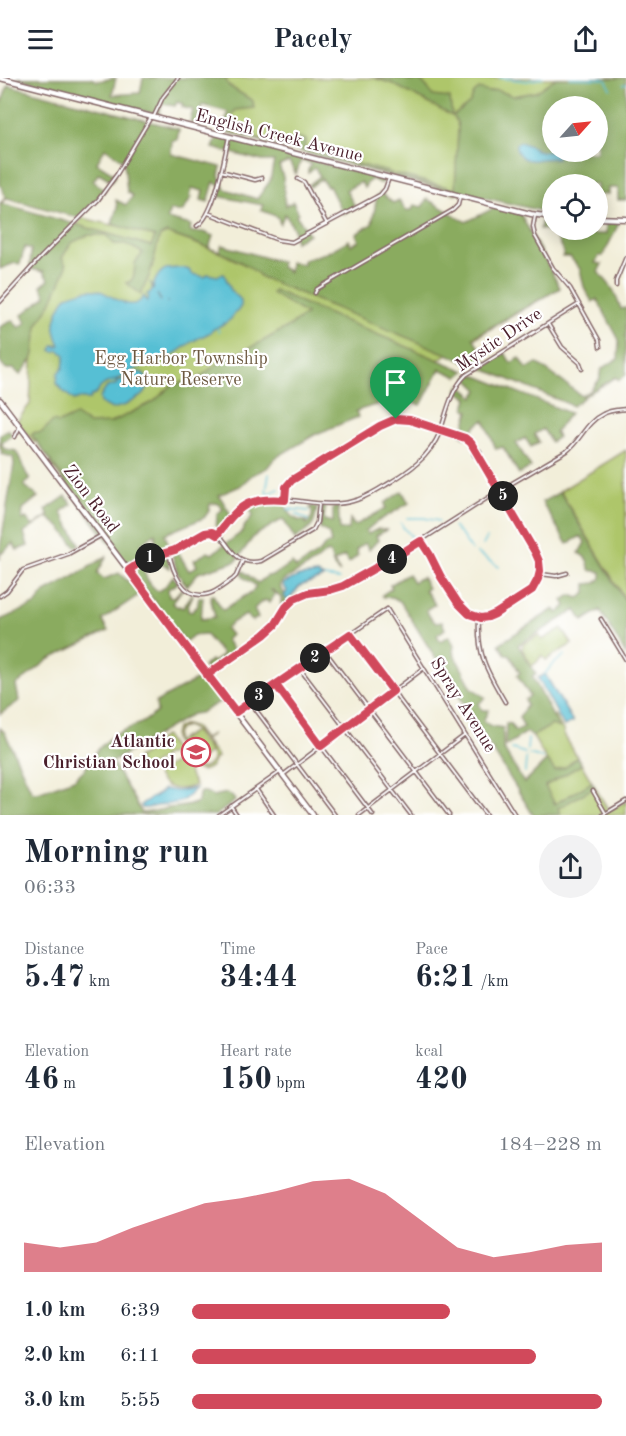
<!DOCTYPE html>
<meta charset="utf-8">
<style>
:root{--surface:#fff;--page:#f2f2f3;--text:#1f2937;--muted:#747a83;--accent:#d1495b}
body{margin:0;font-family:"Old Standard TT",serif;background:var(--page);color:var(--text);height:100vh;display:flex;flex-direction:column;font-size:22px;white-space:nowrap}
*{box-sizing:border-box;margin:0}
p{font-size:20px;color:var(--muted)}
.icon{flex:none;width:33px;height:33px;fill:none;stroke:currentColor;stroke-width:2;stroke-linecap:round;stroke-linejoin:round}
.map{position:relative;height:737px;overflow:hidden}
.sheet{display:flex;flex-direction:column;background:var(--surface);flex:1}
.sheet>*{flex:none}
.needle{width:39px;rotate:63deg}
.controls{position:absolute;left:542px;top:18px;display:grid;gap:12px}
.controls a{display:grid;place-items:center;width:66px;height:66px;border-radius:50%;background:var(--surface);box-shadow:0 3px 15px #0003;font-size:30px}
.pin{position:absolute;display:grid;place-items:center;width:51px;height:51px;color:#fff;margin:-62px -26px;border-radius:50% 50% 50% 0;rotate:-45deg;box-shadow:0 0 6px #0007}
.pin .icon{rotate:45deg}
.km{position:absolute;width:30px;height:30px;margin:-15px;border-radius:50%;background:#222;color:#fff;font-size:16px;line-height:30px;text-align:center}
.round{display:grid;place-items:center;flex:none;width:63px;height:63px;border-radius:32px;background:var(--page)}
.head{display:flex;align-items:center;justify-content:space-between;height:102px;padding:0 24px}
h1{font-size:33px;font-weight:600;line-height:45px}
.stats{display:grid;grid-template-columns:repeat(3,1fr);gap:9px;height:102px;padding:6px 24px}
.stats div{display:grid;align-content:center}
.stats b{font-size:30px;font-weight:600}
.stats small{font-size:16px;font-weight:400}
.stats p{font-size:16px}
.chart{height:168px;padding:12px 24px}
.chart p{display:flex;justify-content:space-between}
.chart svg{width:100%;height:108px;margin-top:6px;fill:var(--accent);opacity:.7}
ul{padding:0 24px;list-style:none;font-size:20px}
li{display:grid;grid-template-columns:96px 72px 1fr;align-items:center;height:45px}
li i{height:15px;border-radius:8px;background:var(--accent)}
header{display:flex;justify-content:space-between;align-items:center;height:78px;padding:0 24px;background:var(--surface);font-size:27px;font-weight:600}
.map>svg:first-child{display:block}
.green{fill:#aec66b;stroke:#7c724b;stroke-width:1.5;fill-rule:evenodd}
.forest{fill:#8aab5f;stroke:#6a6545;stroke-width:1.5;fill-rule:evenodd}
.water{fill:#57bfd4;stroke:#506f80;stroke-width:1.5}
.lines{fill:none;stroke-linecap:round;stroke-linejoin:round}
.stream{stroke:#57bfd4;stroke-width:1.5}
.ferry{stroke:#4f5f6f;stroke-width:1.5;stroke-dasharray:8 6;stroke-linecap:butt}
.street-casing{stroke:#856768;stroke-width:5}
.secondary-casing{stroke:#856768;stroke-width:7}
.street{stroke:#fff;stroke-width:2}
.secondary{stroke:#fff;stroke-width:4}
.route-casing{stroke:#fff;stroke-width:12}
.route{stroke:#d1495b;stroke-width:8}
.labels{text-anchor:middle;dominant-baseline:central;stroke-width:4.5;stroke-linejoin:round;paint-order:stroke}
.street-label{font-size:18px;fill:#4a1f2b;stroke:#fff}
.park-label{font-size:18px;fill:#6d5941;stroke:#fff}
.poi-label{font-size:18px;font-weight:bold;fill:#4a1f2b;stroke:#fff;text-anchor:end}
</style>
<header><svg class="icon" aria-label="menu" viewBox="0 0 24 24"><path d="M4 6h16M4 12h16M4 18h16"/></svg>Pacely<svg class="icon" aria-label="share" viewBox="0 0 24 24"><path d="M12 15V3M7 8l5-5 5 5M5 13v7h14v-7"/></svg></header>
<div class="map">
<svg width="626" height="737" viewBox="0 0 626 737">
<rect width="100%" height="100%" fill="#fff"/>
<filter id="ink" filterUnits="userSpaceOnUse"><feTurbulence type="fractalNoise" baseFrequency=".0167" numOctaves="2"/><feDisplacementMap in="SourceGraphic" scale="12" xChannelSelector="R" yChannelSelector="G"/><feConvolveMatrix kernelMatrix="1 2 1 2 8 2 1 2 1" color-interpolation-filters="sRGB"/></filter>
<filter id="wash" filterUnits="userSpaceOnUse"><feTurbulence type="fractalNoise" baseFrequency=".008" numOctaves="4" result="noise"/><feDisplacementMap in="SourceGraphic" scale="24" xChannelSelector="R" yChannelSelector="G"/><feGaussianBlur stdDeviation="1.35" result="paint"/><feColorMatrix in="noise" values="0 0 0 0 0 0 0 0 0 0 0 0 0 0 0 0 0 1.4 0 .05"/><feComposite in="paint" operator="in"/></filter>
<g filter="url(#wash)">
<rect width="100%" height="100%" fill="#f2eed9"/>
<path class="green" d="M225 0H374L432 18 427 9 409 3 405 0H626L597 106 458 110 456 116 230 54 229 8ZM552 28H597V74H552Z
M496 129 520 135 560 210 115 472 50 386 83 367 49 354 34 365 17 343 30 326 32 282 12 257 42 230 56 198 33 191 50 172 83 140 112 147 167 155 219 174 327 227Z
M626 372V523L560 413Z
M562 550 572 566 546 582 542 577 537 584 532 588 522 571 523 566 539 557 542 562Z
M555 637 564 654 563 655 609 733 626 723V737H534L517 711 547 683 529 652Z
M186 646 195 649 204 661 213 655 205 662 218 679 215 680C213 689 205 696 196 691 191 688 188 682 185 678L181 680 184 677C177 668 169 660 178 649ZM186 648C197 650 213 672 212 682 200 703 186 677 179 666L195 686 210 674 194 653 177 664C174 656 178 650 186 648Z
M164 658 166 659 176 674 169 677 162 678 163 680 144 692 137 680 150 672 149 670Z
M179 682H182L195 707C181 714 162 712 156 695Z"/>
<path class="forest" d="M17 0H90L98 3 116 0 112 17 140 15 143 0H225L229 8 253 23 254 30 235 32 230 41 231 54 285 68 297 59 306 62 304 71 392 95V98L223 53 228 34 202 27 196 46 190 44 193 32 182 29 183 26 177 24 175 28 162 26 159 37Z
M374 0H405L410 3 419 2 427 9 433 18 450 20 452 38 391 5Z
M556 0H626V122H618V110H608V116L597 117V106H552V126L545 133H542L395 99V96L455 111 458 50 457 44 453 38 470 25 474 15 479 11 489 14 497 12 513 18 536 14ZM552 28H597V74H552Z
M8 7 179 51 177 62H172L171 76 221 89 219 98 225 111 257 121 270 103 274 83H262L213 70 218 58 383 101V105H379L372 101 368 104 364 110 361 104 346 112 355 129 343 136 329 108 327 109 322 101 318 103 310 109 309 107 320 98 315 90 308 95V92L311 87 309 85 301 83 296 96 289 84 279 88 283 99 285 128 293 124 298 135 296 137 309 156 295 164 294 151 285 136 280 146 278 139 261 132 263 127 217 118 222 110 214 104 208 124 201 122 203 113 192 110 190 118 192 119 182 134 170 132 167 141 191 147 190 152 192 154H203L213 158 209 170 219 174 222 167 281 184V189L289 194 290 184 303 186V182L328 174 349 162 351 167 359 163 356 156 372 146 377 118 381 115 393 125 399 122 406 132H412L414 127 422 129 427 121 466 144 496 129 520 135 560 210 473 259 485 280 473 287 261 199C240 177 195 166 167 155L160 158C156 169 155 181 151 192 149 201 144 208 141 216L126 205 131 203 134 197 135 185 143 175 126 166H114L106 157H88L71 165 62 180 66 187 65 193 51 225 37 248 34 276 32 282 20 297 14 291H6L0 284V249L13 242 19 250 26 245 22 237 46 218 41 208 49 202 43 194 44 193 30 191 31 171 25 169 20 186 15 185 0 191V125L6 120 0 106V29ZM105 70 124 83 127 114 133 118 126 127 116 122 117 130 112 146 155 159 151 168 1 125 7 120 79 140 105 112 93 103 99 95 112 103 116 97 97 85Z
M542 142 552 143V152H578L579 156H606V144L619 145 603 178H599L595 185 602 186 598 194C612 208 615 213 621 231L626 230V297L619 302 616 299 588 316 573 328 481 290 505 275 511 285 520 280 527 291 537 285 582 318 591 312 600 301C598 289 608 287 618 281L619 262 597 221 592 224 584 209 580 191 570 179H562L564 175 553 153 540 151Z
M274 212 314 230 465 293 458 299 440 291 421 327 410 324 411 317 399 316 396 338H393L395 316 388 313 382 325 356 333 358 339 316 356 275 380 267 390 252 397 240 408 219 417 231 437 216 455 217 436 223 431 217 425 210 426 209 433 204 440 165 456 170 471 162 472 156 466 155 455 141 466 146 475 128 486 115 472 31 356 36 354 38 355 42 354 53 343 59 345 76 337 89 346 110 345 153 324 172 307 199 300 217 286 263 263 291 247 306 236 273 216 272 215Z
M472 296 570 335 555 354 558 359 551 364 543 351 534 356 539 364 531 369 525 360 516 365 531 389 519 396 503 369 496 371 484 342 477 347 466 359 462 357 469 333 465 330 468 320 457 313 460 307 474 319 479 312 467 300Z
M8 351 12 357 1 365 5 371 16 373C22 383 24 393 30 402L24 407 38 419 23 431 22 442 26 440 33 448 49 437 46 432 66 418 72 426 61 434 80 466 76 469 60 449 47 439 24 455 28 468 17 472 13 465 0 477V482V470L14 386 13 379 1 376 2 372 0 371V357Z
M402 413 409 425 375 445 366 453 368 456 378 451 386 452 376 458 378 462 369 472 365 465 356 472 358 477 349 485 344 478 334 484 340 495 334 489 330 475 327 474 315 484 284 502C276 510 283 514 290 520L285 526 281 528V520L273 512H271L275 516 269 525 266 522 260 525 254 531 258 540 252 543 246 537 231 545 226 551 231 557 226 562 234 574 207 592 203 589 211 582 213 584 223 577 205 556 194 557 186 563 183 562 132 493 145 483 167 478 170 490 163 486H145L142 488C144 496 150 509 158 513L164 510 173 498 178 505 168 511 169 519H174L183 510 172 525 178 529 179 528 183 530 192 516 193 517 188 528V533L192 534 195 529 197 530 199 519H203L201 541 215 539 210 518 213 517 223 532 253 513 256 508 243 499 241 494 243 493 258 505 267 498 274 497 292 485 296 490 321 473 325 467 331 465 329 456 320 450 321 445 320 443 322 429H325L324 442 333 444V429H338L340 452 349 451 350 441 354 447H356L386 430 385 425Z
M560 414 626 524V577L600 532 583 543 576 532 518 567 536 596 532 598 559 650 552 647 533 658 527 654 505 668 506 645 511 646 515 653 524 649 519 639 527 627 525 622 530 618 517 597 520 595 509 576 506 577 499 566 554 531 558 535 566 528 563 522 571 517 579 520 586 515V506L596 505 601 500V494L589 492C589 483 586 479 579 475L585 464 581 458 567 466 542 424Z
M271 423 284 425C289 435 294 444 306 443V446L308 445 312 438V432L310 430 312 428 317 429C314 453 311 448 295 461L283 441 254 458 236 483 198 495 187 508 178 496 172 477 178 474 189 493 197 488 194 482 208 474 212 476C223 467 234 461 244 452V449L253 437 248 428 260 424Z
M107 478 97 495 104 501 119 495 134 509 140 516 102 542 108 553 50 581 16 607 19 623 0 636V542L35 527 45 514 75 498Z
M408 496 413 504 422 499 428 510 425 512 435 526 426 532 430 539 436 545 442 544 445 551 437 557 440 563 449 558 454 567 453 574 472 610 486 620 479 625 482 632H489L483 643 491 648 503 650V670L524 705 547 682 555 693 566 689 577 679 581 687 545 708 555 726 592 704 595 709 558 730 561 737H533L400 523 391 519H383L382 517 392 510 390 507Z
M205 597 223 622 200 635 192 636 112 684 142 735C151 734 160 732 168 730 178 729 189 729 198 724L199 715C205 712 208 715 213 718L227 715 233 719 235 723 216 737H0V650L5 655 32 714H38L74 701 85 691 98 671 114 657 143 644 157 634 156 624Z"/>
<path class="water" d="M520 64 535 70V72H539L541 73 553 74 557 76V80C551 81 547 80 541 81 538 81 535 83 531 82 522 82 515 74 516 66Z
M177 190H183L189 192 192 196 205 199 208 196 217 198 224 196 231 212 241 222V228L237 234 234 235 231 241 225 245 214 251 209 255 193 263 166 282 137 290 127 297 105 306 100 310 98 314 95 317 91 318 90 321H82L80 320 74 322 63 313 57 305 58 295 63 290 65 277 59 272 54 274 51 272 54 267H56V269L60 267C58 263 56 257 55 252 53 242 61 226 67 218 76 215 87 210 96 212 111 214 132 239 144 218L147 223 149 219 147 216 151 214C153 207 158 194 166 191 170 190 174 191 177 190Z
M138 294 143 295 148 303V309L143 317 126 327 112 331 101 325 100 319 107 309 117 306 116 303 128 301Z
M317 496 324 499 300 508 288 523 284 518 287 513 283 507 284 505 299 498Z
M545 596 573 644 564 648 538 600Z
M196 710C182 725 182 724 162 727 155 728 149 731 142 730L141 727C147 720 156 720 164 711L177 713Z"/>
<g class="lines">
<path class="stream" d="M500 0 527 3 543 0
M570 0 603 1 606 2 611 11
M623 7 626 6
M217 250 219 254
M110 305 115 304
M269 396 266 414 269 415 279 411
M292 433 288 431 309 433
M296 436 308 442
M407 440H424L439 443
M401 445 403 449 412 459
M453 449 462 458 472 473
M483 467 487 460
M477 475 499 489
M324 499 339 501
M545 596 551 588 565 577
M512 671 525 675
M527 672 528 661
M529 676 543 680
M525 694 526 680"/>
<path class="ferry" d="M150 204 161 223 168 224"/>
</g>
</g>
<g filter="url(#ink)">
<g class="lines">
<g class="street-casing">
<path id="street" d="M154 38 163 19 178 0
M221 93 255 102 262 100
M298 101 304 104 327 146
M208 135 278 162 292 164 380 117 385 111 389 100
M535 138 533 149 535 158 553 190 570 210 599 262 600 269
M197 148C215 137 224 80 229 59
M616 208V203L626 179
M315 215 317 211 453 132 458 127 460 118
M0 224 41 179 98 122 117 96 151 39
M548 246 562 269 580 285 582 291
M15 359 20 348
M473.5 375a3.5 3.5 0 1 1 7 0a3.5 3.5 0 1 1-7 0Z
M285 422 286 409 292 402 387 344C408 335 443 353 465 360L471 365 535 474 539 483 540 493 538 501 532 512 527 516 491 538 479 539 471 537 465 533 455 521 421 463
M217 457C223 448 229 438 237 432 268 407 317 434 353 423 365 420 375 413 386 407 409 393 429 380 440 354 447 334 450 313 466 297L579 226
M169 474C172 492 183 523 208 516 217 514 225 506 233 501L236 498 243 482
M160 476C166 474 173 474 178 471 188 466 201 452 212 454 230 458 230 490 261 483L313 452 317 444 319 426
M127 490C138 482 147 475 160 476L158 478 143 482 129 493
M541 496 556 498 567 495
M0 518 7 513 23 492 68 476 102 457
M479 540C477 578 487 593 505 624
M601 541 626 582
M350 556 486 737
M325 573 449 737
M300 591 411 737
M207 597 268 554 276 545 287 529 296 520 308 515 330 512 345 507 400 476 497 414 567 373C581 362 586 344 603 336 610 332 618 332 626 331
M275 607 373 737
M250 624 335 737
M236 635 387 531 515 737
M283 697 424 590
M256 711 274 737
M593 713 605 734
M231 728 237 737
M219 737 280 694
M359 737 465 657
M603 737 626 723"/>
</g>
<g class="secondary-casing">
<path id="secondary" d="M0 0 531 136 552 139
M597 140 626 141
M0 322 313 737"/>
</g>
<use href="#street" class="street"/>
<use href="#secondary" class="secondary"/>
</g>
</g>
<g class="lines" filter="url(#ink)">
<g class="route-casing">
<path id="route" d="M396 341 380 348 292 402 286 409 285 422C246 419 239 428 217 457L212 454 205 455 175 472 145 481 129 492C164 540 200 587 236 634L250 624 350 556 393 613 321 668 276 607 236 634 207 597 264 557 275 547 286 529 294 521 308 515 330 512 343 508 400 476 421 463 430 477 441 499 458 525 469 536 481 540 488 539 495 536 532 512 538 501 540 493 539 483 535 474 471 365 465 360 410 342 396 341"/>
</g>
<use href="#route" class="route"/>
</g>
<defs>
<g id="school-ring" transform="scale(1.5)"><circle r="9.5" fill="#fff" stroke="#d1495b" stroke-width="1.5"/><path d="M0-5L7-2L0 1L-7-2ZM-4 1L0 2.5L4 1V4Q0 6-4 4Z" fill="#d1495b"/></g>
</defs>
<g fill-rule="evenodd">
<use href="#school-ring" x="196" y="674"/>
</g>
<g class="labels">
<g class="street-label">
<text transform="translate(279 58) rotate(14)">English Creek Avenue</text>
<text transform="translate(499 262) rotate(-34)">Mystic Drive</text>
<text transform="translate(91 421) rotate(53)">Zion Road</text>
<text transform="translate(463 627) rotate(58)">Spray Avenue</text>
</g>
<g class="park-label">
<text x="181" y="281">Egg Harbor Township<tspan x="181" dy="21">Nature Reserve</tspan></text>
</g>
<g class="poi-label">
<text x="175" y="664">Atlantic<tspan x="175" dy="21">Christian School</tspan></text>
</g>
</g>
</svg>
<div class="controls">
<a><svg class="needle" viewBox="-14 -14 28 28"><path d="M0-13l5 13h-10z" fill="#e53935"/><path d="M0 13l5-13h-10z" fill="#747a83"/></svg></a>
<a><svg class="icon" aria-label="locate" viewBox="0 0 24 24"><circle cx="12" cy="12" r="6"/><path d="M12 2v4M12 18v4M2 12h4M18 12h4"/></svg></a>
</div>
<div class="pin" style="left:396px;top:341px;background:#1e9e55"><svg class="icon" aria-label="arrive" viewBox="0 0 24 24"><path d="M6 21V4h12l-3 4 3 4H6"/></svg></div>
<b class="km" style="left:150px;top:480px">1</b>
<b class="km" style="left:315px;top:580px">2</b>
<b class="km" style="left:259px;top:618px">3</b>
<b class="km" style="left:392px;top:481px">4</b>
<b class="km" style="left:503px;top:418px">5</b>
</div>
<section class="sheet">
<div class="head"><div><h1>Morning run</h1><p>06:33</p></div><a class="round"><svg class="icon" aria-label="share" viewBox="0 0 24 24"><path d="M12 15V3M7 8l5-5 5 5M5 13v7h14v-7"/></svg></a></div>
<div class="stats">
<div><p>Distance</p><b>5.47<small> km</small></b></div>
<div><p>Time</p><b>34:44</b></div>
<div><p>Pace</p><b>6:21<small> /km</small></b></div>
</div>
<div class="stats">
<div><p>Elevation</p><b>46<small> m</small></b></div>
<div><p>Heart rate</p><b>150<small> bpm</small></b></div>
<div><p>kcal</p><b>420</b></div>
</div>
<div class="chart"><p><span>Elevation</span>184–228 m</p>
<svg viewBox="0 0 160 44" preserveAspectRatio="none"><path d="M0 44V32L10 34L20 32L30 26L40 21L50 16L60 14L70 11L80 7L90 6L100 12L110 23L120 34L130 38L140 36L150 33L160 32V44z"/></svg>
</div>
<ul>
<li><b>1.0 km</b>6:39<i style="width:63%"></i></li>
<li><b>2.0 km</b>6:11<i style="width:84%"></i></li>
<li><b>3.0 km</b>5:55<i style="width:100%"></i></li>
</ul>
</section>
